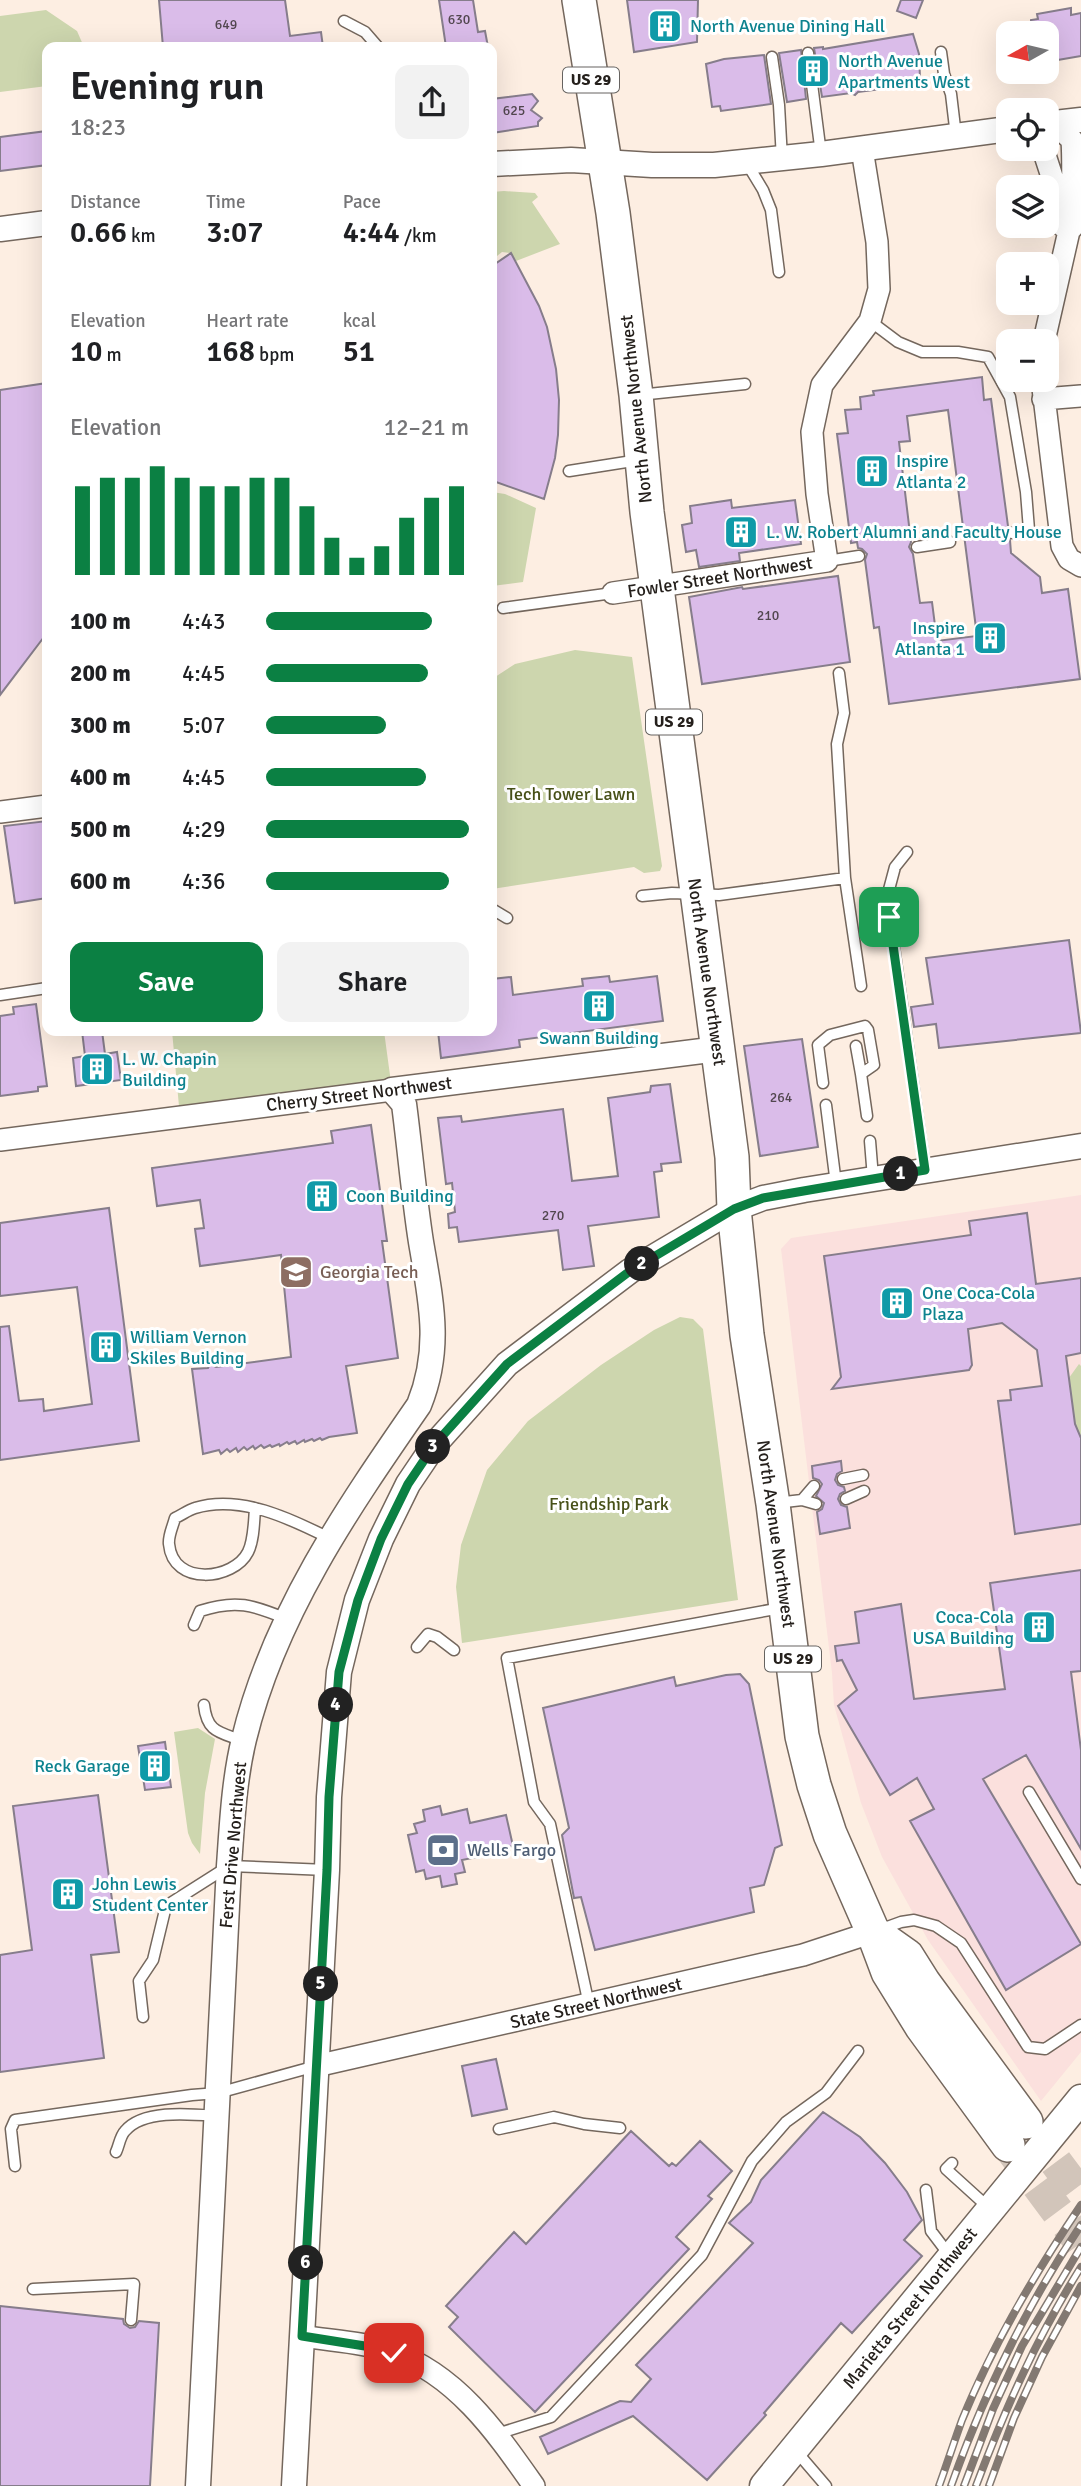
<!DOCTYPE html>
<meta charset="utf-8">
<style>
:root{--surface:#fff;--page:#f2f2f2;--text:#202124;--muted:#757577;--accent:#0b8043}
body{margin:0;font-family:Signika,sans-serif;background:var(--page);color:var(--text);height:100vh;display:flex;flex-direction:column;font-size:26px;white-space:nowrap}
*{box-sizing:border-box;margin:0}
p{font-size:23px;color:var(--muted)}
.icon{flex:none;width:38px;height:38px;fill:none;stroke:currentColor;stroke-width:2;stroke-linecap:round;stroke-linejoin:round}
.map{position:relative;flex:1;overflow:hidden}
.sheet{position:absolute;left:42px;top:42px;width:455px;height:994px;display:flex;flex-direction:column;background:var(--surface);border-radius:14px;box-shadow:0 7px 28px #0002}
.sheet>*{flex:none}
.needle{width:46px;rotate:262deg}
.fabs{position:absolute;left:996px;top:21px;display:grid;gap:14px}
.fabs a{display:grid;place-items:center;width:63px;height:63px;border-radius:14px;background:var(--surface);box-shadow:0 7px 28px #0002;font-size:35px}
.pin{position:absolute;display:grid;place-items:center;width:60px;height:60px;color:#fff;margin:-30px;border-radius:14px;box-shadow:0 4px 10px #0006}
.km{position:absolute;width:35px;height:35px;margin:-18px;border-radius:50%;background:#222;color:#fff;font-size:19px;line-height:35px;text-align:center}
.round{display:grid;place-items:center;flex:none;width:74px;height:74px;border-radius:14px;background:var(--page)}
.head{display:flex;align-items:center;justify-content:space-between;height:119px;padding:0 28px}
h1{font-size:38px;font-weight:600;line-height:52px}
.metrics{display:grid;grid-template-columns:repeat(3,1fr);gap:10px;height:119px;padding:7px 28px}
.metrics div{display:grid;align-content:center}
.metrics b{font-size:30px;font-weight:600}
.metrics small{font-size:19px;font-weight:400}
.metrics p{font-size:19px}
.chart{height:196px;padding:14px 28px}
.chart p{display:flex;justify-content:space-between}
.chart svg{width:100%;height:126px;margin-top:7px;stroke:var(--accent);stroke-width:6}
.action{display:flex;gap:14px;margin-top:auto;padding:14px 28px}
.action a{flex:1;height:80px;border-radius:14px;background:var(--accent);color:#fff;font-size:28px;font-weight:600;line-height:80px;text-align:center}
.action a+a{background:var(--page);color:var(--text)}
ul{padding:0 28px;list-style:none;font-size:23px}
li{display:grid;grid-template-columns:112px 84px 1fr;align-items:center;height:52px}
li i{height:18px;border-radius:9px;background:var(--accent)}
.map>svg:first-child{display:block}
.commercial{fill:#fbe0dd}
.green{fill:#cdd6ae}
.building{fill:#dabce9;stroke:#867d8b;stroke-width:2;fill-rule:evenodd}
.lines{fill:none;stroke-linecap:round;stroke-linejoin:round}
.trunk-tunnel{stroke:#d2c5ba;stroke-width:33;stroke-dasharray:33 17;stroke-linecap:butt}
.service-casing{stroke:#74675d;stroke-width:13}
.minor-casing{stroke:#74675d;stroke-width:24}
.tertiary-casing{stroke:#74675d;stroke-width:27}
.secondary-casing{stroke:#74675d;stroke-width:31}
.trunk-casing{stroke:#74675d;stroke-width:36}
.service{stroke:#fff;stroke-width:10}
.minor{stroke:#fff;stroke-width:21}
.tertiary{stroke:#fff;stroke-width:24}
.secondary{stroke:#fff;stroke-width:28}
.trunk{stroke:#fff;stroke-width:33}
.rail-casing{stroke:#837972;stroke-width:8}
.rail{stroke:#fff;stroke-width:5;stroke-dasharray:16;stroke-linecap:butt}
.route-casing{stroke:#fff;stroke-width:14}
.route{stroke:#0b8043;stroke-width:9}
.labels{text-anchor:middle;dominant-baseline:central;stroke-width:6;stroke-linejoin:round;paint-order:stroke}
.number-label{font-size:14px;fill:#52474f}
.shield{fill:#fff;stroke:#666360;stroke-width:2}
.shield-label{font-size:16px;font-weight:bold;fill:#25201c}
.culture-label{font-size:18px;fill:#0d838f;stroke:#fff;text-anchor:start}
.street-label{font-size:18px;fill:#25201c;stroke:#fff}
.park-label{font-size:18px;fill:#475018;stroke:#fff}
.education-label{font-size:18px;fill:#785e54;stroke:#fff;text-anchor:start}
.service-label{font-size:18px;fill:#4e5e75;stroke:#fff;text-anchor:start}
</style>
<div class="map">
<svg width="1081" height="2486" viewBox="0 0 1081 2486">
<rect width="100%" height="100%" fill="#fdeee2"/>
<path class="commercial" d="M1081 1195V2052L1041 2101 928 1940 882 1857 861 1803 834 1705 832 1673 781 1249 791 1238Z"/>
<path class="green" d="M46 10 77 31 84 47H47V86L0 92V16Z
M504 191 535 193 538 197 532 202 560 244 516 261 511 253 502 252 492 260V192Z
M492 492 505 494 536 508 523 582 492 586Z
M575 650 632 657 662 866 660 871 644 873 634 867 492 889V679L515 664Z
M172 1031H384L392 1090 180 1117Z
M680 1317 693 1319 703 1329 738 1600 462 1643 456 1587 461 1545 487 1470 528 1421 601 1365 654 1330Z
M1079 1364 1081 1366V1439L1076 1436 1066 1382Z
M198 1728 215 1739 205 1793 200 1854 192 1843 188 1833 174 1732Z"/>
<path class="building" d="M159 0H285L290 36 321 32 323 47H271V44L246 47H163Z
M439 0H473L478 32 485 31 488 47H446Z
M627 0H698L697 42 634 52Z
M901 0H923L916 18 897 11Z
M1071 8V15L1081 13V56L1046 62V33H1032L1031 20 1038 19 1037 14Z
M913 34 919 54 920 78 913 79V84L904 86 901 89 897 87 858 92 855 95 851 93 822 97 814 48 823 47V49Z
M801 50 806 99 787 102 779 53Z
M764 55 771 104 721 111 720 106 712 107 706 64 724 59Z
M532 94 538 101 531 110 542 118 538 122V126L492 133V99Z
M47 131V165L0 171V137Z
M511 253 539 306 547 327 556 369 559 400 558 435 555 458 544 499 496 482 492 448V266Z
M982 377 984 400 991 399 1008 526 1004 535 1010 540 1011 553 1040 577 1042 593 1068 589 1080 679 889 704 879 627 874 628 865 560 867 554 862 549 858 548 857 542 851 543 837 434 848 433 845 410 861 409 860 397 874 395 873 391ZM948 410 977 636 937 641 932 602 920 603 913 554 909 547 911 542 899 442 910 441 907 416Z
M47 383V633L0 695V390Z
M731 500 732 508 795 500 801 544 739 553 740 561 699 567 696 550 686 552 684 539 682 525 692 523 690 506Z
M838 576 850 662 702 684 689 597 742 587 743 589Z
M47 821V898L15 903 4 826Z
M1069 940 1081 1033 939 1048 936 1024 914 1027 911 1007 933 1004 926 958Z
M609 976 610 982 657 976 663 1021 519 1040 520 1047 441 1058 438 1031H492V979L511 977 513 995 583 986 582 979Z
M36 1004 47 1086 38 1087V1091L0 1096V1016L14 1014 13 1007Z
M82 1031H102L105 1054 117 1052 121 1080 76 1086 73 1058 85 1056Z
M802 1039 818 1147 760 1156 744 1046Z
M670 1084 681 1162 661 1164 662 1171 654 1172 659 1217 588 1226 594 1266 563 1270 558 1230 459 1242 457 1227 449 1228 448 1214 455 1212 452 1183 446 1184 438 1118 461 1116 462 1122 563 1109 572 1181 618 1176 608 1098 650 1092 651 1086Z
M371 1125 387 1241H382L398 1358 346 1366 357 1433 329 1437 322 1440 320 1438 314 1441 312 1439 305 1442 304 1440 297 1444 295 1441 289 1444 287 1442 280 1446 279 1444 272 1447 270 1445 264 1448 261 1445 255 1449 253 1446 247 1450 244 1447 238 1452 236 1448 230 1452 227 1449 221 1454 219 1450 203 1454 192 1369 208 1368 210 1364 216 1367 291 1357 281 1255 200 1266 195 1229 204 1228 200 1200 157 1206 152 1168 333 1143 331 1131Z
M109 1208 139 1441 0 1460V1327L9 1326 19 1401 43 1399 44 1411 92 1404 77 1287 0 1296V1223Z
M1027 1213 1036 1284 1081 1278V1353L1066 1356 1075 1424 1081 1438V1524L1015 1534 998 1401 1011 1400 1010 1390 1042 1386 1037 1350 1002 1323 968 1329 972 1365 969 1370 832 1389 841 1377 824 1256 971 1235 969 1221Z
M841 1461 842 1471 837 1474 835 1480 838 1485 844 1487 845 1491 840 1494 838 1499 841 1505 847 1507 850 1528 820 1534 817 1512 822 1509 824 1503 816 1496 822 1484 819 1480 813 1478 812 1466Z
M1081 1570V1671L1071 1672 1081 1750V1849L1026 1755 983 1779 1081 1944 1006 1990 910 1821 934 1809 917 1778 890 1795 838 1706 857 1690 842 1660 837 1661 835 1646 859 1643 855 1612 901 1604 914 1699 1005 1689 990 1583Z
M740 1674 749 1684 782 1845 775 1848 764 1885 750 1888 754 1912 595 1950 581 1897 574 1898 562 1835 569 1828 543 1708 674 1677 676 1686 726 1675Z
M165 1742 171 1787 145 1790 138 1746Z
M98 1795 119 1952 91 1955 104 2058 0 2072V1955L32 1950 13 1806Z
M440 1806 442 1815 467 1809 470 1823 506 1815 513 1846 476 1854 477 1857 462 1860 465 1872 455 1874 457 1884 442 1887 440 1876 426 1879 424 1870 416 1872 408 1835 417 1833 414 1824 425 1821 423 1810Z
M496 2059 507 2109 472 2116 462 2066Z
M823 2112 860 2137 885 2163 907 2192 922 2220 904 2240 922 2256 852 2333 841 2323 764 2413 766 2415 707 2480 633 2416 548 2454 540 2437 620 2401 631 2402 651 2379 636 2365 753 2243 729 2223 751 2202 761 2180Z
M631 2131 669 2166 672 2163 676 2166 700 2141 732 2171 708 2196 712 2199 676 2237 689 2249 535 2412 449 2327 458 2317 446 2306 514 2232 526 2244Z
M0 2306 123 2319 124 2324 130 2328 135 2327 139 2321 159 2323 150 2486H0Z"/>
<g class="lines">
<path class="trunk-tunnel" d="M1026 2122 1081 2196
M1008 2145 1081 2243"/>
<g class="service-casing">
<path id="service" d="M344 21 365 32 378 47
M941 52 944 74 951 94 956 136
M808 53 821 154
M772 57 779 105 782 159
M746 162 763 190 771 210 779 272
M870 321 898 342 922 352H958L988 357 1010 397 1026 492 1029 530 1012 533
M639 395 745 384
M569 471 639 460
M917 547 950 542
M827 561 859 556
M503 608 613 593
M839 673 844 713 837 744 845 878 861 986
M907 852 895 867 887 897 925 1170
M642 896 672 893 719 895 845 878
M492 909 507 918
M0 995 47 988
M856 1046 861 1074
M823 1083 818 1045 830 1035 865 1026 868 1030 874 1065 861 1074 867 1116
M826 1105 836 1184
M870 1141 873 1178
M843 1479 863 1475
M846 1499 864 1491
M802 1500 814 1486
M776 1503 802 1500 816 1504
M255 1508C254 1521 254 1540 248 1552 234 1580 173 1587 169 1544 168 1536 173 1526 175 1518 182 1515 188 1510 195 1508 240 1494 291 1519 329 1538
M194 1625 200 1611C236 1599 253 1605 287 1619
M417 1647 428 1634 437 1637 454 1650
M204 1705C207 1733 220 1732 243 1741
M1029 1792 1081 1879
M879 1930 901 1922 914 1920 936 1926 961 1943 1028 2047 1045 2049 1081 2025
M589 2005 550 1824 534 1802 507 1658 781 1608
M143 2017 139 1981 153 1960 166 1906 229 1866 327 1870
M499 2129 554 2117 584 2124 620 2128
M116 2152C119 2146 120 2136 125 2131 143 2109 191 2114 217 2116
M952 2163 946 2169 989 2208
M15 2166 11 2129 15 2120 192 2095 218 2093 316 2066
M926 2190 931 2231 950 2256
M33 2289 134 2284 131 2320
M497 2434 551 2417 702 2255 752 2161 786 2122 826 2093 858 2051
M796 2451 826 2486"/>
</g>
<g class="minor-casing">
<path id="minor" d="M1043 149 1055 186 1059 223 1069 231
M1044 341 1069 231 1075 224C1071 195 1074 168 1072 140L1054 123 1046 136
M1042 380 1062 546 1069 559 1081 566
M1043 399 1081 396
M613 593 827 561 817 494 812 432 822 385 870 321 879 289 877 242 862 149
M0 812 47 806
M0 1140 392 1090
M316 2066 803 1955 873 1932
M302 2336C332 2341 364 2342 392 2352 457 2375 496 2432 534 2486"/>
</g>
<g class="tertiary-casing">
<path id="tertiary" d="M1046 124 1081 120
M492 164 571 160 652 165H714L821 154 1008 129
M0 229 47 223
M392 1090 718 1049
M198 2486 229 1866C232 1824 234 1780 244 1739 274 1615 347 1509 419 1405 442 1348 431 1301 421 1242 414 1197 410 1150 404 1104L392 1090
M294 2486 327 1870 329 1797 339 1672 357 1600 381 1539 408 1484 435 1444 507 1364 630 1271 734 1209 763 1198 804 1190 1081 1146"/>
</g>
<g class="secondary-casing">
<path id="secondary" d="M764 2486 1081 2099"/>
</g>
<g class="trunk-casing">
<path id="trunk" d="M579 0 613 213 636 395 647 512 732 1157 734 1209 747 1335 773 1504 802 1736 814 1785 830 1834 873 1932 888 1972 922 2027 1008 2145
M873 1932 907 1956 924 1983 1026 2122"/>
</g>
<use href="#service" class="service"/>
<use href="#minor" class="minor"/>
<use href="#tertiary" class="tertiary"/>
<use href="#secondary" class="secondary"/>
<use href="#trunk" class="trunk"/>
<g class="rail-casing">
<path id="rail" d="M939 2486C947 2464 954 2442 962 2420 993 2344 1035 2273 1081 2205
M951 2486C984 2394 1026 2306 1081 2225
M964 2486 993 2409 1022 2346 1081 2247
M976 2486C1006 2407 1036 2339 1081 2267
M989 2486 1014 2418 1042 2357 1081 2286"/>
</g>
<use href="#rail" class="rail"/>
</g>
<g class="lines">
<g class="route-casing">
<path id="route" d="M394 2353 371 2347 302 2336 327 1870 329 1797 339 1672 358 1600 381 1539 408 1484 435 1444 507 1364 630 1271 734 1209 763 1198 925 1170 889 917"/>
</g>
<use href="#route" class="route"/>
</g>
<defs>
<g id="building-square" transform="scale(1.75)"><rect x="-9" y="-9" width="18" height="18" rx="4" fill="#0f9aa8" stroke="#fff"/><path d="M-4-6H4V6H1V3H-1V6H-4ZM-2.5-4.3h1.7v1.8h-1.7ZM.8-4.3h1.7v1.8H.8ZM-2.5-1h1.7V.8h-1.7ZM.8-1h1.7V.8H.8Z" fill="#fff"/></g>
<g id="university-square" transform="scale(1.75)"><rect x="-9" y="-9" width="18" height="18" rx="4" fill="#8d6e63" stroke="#fff"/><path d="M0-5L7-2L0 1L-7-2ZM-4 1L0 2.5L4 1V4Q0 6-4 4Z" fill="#fff"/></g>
<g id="bank-square" transform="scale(1.75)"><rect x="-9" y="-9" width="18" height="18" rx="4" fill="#5c6f8a" stroke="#fff"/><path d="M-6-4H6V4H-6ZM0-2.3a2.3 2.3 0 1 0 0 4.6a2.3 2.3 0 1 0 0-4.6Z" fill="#fff"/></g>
</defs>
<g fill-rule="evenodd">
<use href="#building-square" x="665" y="26"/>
<use href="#building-square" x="813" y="71"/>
<use href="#building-square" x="872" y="471"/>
<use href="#building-square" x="741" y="532"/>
<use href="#building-square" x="990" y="638"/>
<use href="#building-square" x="599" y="1006"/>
<use href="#building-square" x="97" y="1069"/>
<use href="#building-square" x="322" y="1196"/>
<use href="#university-square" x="296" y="1272"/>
<use href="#building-square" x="897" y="1303"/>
<use href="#building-square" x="106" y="1347"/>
<use href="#building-square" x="1039" y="1627"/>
<use href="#building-square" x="155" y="1766"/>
<use href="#bank-square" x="443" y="1850"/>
<use href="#building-square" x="68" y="1894"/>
</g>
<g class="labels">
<g class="number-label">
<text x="459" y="19">630</text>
<text x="226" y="24">649</text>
<text x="514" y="110">625</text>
<text x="768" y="615">210</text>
<text x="781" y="1097">264</text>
<text x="553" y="1215">270</text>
</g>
<g class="shield">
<rect x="563" y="67.5" width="56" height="25" rx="5"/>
<rect x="646" y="709.5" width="56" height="25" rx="5"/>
<rect x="765" y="1646.5" width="56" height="25" rx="5"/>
</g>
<g class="shield-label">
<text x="591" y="80">US 29</text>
<text x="674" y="722">US 29</text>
<text x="793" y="1659">US 29</text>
</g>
<g class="culture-label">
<text x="690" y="26">North Avenue Dining Hall</text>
<text x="838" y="61">North Avenue<tspan x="838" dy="21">Apartments West</tspan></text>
<text x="896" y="461">Inspire<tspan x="896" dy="21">Atlanta 2</tspan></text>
<text x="766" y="532">L. W. Robert Alumni and Faculty House</text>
<text x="965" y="628" text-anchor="end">Inspire<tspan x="965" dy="21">Atlanta 1</tspan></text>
<text x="599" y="1038" text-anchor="middle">Swann Building</text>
<text x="122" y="1059">L. W. Chapin<tspan x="122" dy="21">Building</tspan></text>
<text x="346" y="1196">Coon Building</text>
<text x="922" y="1293">One Coca-Cola<tspan x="922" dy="21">Plaza</tspan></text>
<text x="130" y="1337">William Vernon<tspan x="130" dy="21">Skiles Building</tspan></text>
<text x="1014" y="1617" text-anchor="end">Coca-Cola<tspan x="1014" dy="21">USA Building</tspan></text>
<text x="130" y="1766" text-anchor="end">Reck Garage</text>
<text x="92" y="1884">John Lewis<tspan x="92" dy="21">Student Center</tspan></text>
</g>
<g class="street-label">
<text transform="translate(636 409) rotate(-96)">North Avenue Northwest</text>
<text transform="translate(720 577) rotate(-9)">Fowler Street Northwest</text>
<text transform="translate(707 972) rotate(82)">North Avenue Northwest</text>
<text transform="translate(359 1094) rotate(-7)">Cherry Street Northwest</text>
<text transform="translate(776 1534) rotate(82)">North Avenue Northwest</text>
<text transform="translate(233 1845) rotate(-85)">Ferst Drive Northwest</text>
<text transform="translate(596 2003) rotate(-13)">State Street Northwest</text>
<text transform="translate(910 2308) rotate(-51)">Marietta Street Northwest</text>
</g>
<g class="park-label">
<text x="571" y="794">Tech Tower Lawn</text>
<text x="609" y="1504">Friendship Park</text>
</g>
<g class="education-label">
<text x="320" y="1272">Georgia Tech</text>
</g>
<g class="service-label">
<text x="467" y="1850">Wells Fargo</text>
</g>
</g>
</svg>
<div class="fabs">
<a><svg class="needle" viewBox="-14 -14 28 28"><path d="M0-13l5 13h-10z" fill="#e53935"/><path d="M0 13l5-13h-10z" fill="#757577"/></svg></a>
<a><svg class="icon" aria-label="locate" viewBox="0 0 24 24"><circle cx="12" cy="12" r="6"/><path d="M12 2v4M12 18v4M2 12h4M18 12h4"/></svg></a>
<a><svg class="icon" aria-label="layers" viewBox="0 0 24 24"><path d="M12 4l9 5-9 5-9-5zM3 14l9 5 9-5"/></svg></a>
<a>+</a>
<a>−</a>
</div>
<div class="pin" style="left:889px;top:917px;background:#1e9e55"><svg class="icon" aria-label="arrive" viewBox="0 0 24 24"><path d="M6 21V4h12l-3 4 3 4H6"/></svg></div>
<div class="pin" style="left:394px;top:2353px;background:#d93025"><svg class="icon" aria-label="check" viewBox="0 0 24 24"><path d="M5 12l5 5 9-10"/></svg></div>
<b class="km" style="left:901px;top:1174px">1</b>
<b class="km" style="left:642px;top:1264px">2</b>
<b class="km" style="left:433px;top:1447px">3</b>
<b class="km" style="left:336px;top:1705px">4</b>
<b class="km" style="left:321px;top:1984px">5</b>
<b class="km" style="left:306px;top:2263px">6</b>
<section class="sheet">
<div class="head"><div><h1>Evening run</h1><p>18:23</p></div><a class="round"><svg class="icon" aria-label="share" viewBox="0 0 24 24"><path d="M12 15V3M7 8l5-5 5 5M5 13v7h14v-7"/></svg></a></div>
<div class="metrics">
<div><p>Distance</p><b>0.66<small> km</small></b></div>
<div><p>Time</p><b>3:07</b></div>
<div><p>Pace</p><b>4:44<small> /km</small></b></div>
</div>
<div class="metrics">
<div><p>Elevation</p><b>10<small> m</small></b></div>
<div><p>Heart rate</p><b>168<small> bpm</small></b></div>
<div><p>kcal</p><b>51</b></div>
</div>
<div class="chart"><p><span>Elevation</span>12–21 m</p>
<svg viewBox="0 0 160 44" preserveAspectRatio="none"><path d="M5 44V13M15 44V10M25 44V10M35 44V6M45 44V10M55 44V13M65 44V13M75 44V10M85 44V10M95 44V20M105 44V31M115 44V38M125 44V34M135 44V24M145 44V17M155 44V13"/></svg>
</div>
<ul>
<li><b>100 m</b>4:43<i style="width:82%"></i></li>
<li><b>200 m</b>4:45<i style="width:80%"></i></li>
<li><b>300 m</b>5:07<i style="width:59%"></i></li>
<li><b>400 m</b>4:45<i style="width:79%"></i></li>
<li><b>500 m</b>4:29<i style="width:100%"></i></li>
<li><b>600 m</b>4:36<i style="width:90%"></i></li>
</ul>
<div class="action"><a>Save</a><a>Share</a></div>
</section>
</div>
